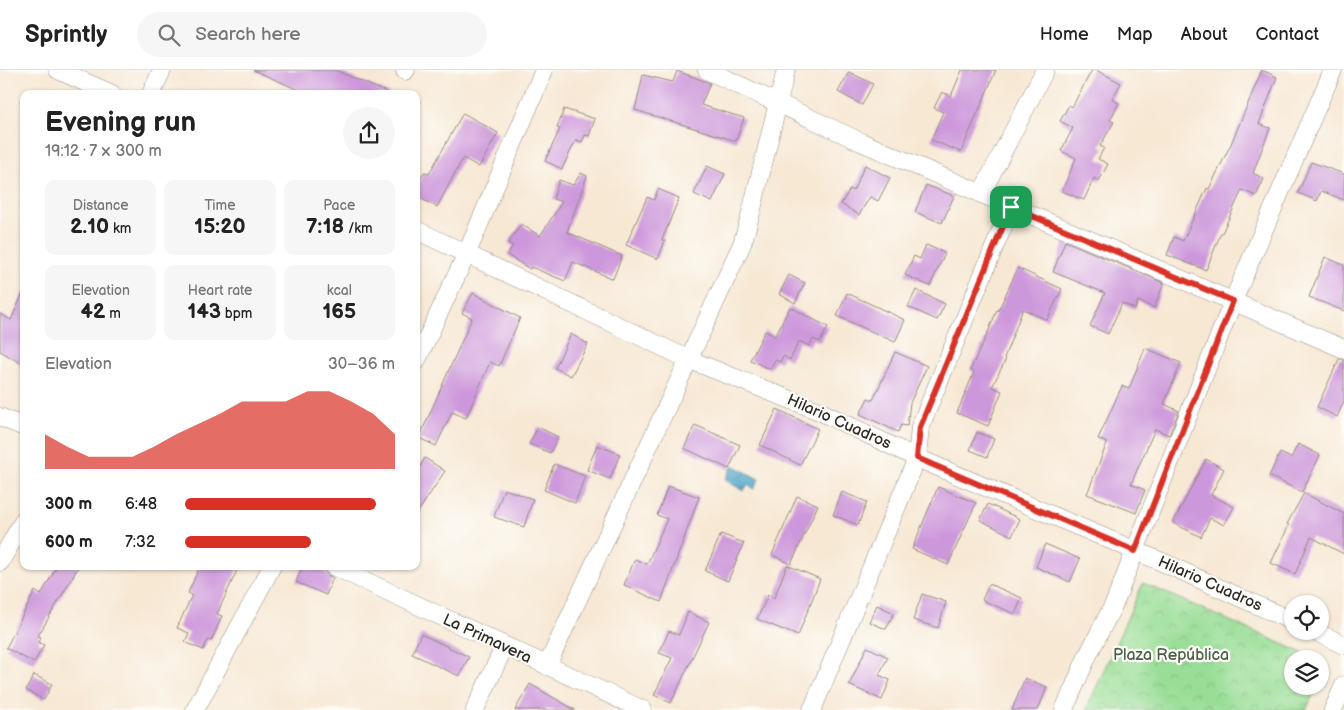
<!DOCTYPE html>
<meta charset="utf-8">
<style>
:root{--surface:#fff;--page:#f6f6f6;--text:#222;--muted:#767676;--line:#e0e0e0;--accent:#d93025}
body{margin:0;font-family:"Balsamiq Sans",sans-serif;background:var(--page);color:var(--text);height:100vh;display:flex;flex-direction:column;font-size:19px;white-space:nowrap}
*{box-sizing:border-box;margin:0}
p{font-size:16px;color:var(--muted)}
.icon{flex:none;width:28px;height:28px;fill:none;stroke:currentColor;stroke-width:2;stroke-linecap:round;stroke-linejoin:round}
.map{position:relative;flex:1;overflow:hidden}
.sheet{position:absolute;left:20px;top:20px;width:400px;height:480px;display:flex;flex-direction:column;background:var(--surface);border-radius:10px;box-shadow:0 1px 4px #0004}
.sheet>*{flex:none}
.fabs{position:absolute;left:1284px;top:525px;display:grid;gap:10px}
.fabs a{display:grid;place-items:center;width:45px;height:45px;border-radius:50%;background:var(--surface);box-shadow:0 1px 4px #0004;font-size:25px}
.pin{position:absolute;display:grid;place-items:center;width:42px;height:42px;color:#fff;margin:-21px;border-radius:10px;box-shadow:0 2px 8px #0006}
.round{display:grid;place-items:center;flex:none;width:52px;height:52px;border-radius:26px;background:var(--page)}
.overview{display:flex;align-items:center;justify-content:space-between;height:85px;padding:0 25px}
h1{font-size:28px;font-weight:800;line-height:38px}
.stats{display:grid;grid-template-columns:repeat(3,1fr);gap:8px;height:85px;padding:5px 25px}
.stats div{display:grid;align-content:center;border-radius:10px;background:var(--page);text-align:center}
.stats b{font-size:21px;font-weight:800}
.stats small{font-size:14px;font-weight:400}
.stats p{font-size:14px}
.chart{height:140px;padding:10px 25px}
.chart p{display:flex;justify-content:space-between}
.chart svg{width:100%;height:90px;margin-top:5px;fill:var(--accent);opacity:.7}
ul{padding:0 25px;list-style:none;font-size:16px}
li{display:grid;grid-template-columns:80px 60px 1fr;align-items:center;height:38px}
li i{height:12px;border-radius:6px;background:var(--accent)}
header{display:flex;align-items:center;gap:30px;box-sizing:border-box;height:70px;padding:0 25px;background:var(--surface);border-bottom:1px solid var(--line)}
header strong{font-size:24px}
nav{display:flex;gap:28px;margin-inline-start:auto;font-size:18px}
.search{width:350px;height:45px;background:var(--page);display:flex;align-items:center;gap:12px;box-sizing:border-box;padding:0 18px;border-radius:28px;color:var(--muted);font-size:19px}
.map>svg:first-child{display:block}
.park{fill:url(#park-crowns);stroke:#628460}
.water{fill:url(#water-waves);stroke:#3c687a}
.building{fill:#cd98db}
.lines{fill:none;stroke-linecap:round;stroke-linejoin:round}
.minor-casing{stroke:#918a80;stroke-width:19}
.minor{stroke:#fff;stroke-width:18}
.route-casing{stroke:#fff;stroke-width:10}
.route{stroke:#d93025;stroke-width:6}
.labels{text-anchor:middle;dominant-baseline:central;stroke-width:4.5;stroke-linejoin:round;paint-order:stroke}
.street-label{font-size:16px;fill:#2b2b2b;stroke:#fdfcf7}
.park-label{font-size:16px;fill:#4c614b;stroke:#fdfcf7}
</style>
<header>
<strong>Sprintly</strong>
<div class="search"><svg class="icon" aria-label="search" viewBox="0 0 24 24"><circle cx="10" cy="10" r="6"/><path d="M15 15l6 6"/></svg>Search here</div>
<nav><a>Home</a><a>Map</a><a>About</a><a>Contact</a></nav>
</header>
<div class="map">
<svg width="1344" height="640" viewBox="0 0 1344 640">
<defs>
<pattern id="park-crowns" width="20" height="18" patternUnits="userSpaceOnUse" patternTransform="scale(1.25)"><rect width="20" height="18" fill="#99de96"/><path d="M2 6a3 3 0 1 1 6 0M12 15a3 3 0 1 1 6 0" fill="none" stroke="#84bf81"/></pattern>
<pattern id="water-waves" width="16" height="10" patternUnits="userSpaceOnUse" patternTransform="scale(1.25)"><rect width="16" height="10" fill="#4ca5c9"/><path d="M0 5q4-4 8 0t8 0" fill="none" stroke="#3f87a3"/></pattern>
</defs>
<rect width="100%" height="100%" fill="#fdfcf7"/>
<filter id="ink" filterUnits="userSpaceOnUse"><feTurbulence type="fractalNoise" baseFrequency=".02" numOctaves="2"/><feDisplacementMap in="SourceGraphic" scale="10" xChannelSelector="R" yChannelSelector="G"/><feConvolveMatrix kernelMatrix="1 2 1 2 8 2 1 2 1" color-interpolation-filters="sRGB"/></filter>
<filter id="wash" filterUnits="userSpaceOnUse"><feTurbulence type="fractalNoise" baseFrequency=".0096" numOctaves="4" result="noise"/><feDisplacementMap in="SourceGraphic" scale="20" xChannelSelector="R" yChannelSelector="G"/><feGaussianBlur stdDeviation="1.12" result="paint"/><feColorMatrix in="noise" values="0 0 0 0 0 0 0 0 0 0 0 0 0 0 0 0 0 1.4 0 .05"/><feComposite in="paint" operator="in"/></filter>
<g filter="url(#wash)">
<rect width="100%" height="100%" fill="#f7e8d4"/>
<path class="park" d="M1143 513 1317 589H1292V616H1317L1306 640H1086Z"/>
<path class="water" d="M733 395 759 409 754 419 747 415 744 421 725 410Z"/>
<g id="blocks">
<path class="building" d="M253 0H335L391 24H308Z
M962 0H996L961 82 931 70 943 42 934 38 942 22 951 26Z
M1092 0H1096L1121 13 1112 29 1119 33 1110 50 1114 52 1100 76 1104 78 1098 89 1108 94 1099 111 1094 108 1084 130 1062 121 1076 88 1061 81 1073 58 1060 51 1069 35 1072 37Z
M1262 0 1277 7 1259 54 1270 58 1253 103 1264 109 1256 126 1242 120 1222 163H1221L1206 200 1167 185 1174 167 1183 171 1207 118 1209 119 1231 74Z
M677 1 710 13 701 35 744 48 736 71 635 40 643 5 673 12Z
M849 2 873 14 862 35 838 22Z
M564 39 595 49 589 66 585 65 582 72 576 70 562 99 545 91 560 59 557 58Z
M463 43 498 63 479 97 463 88 437 137 416 126V118L424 102 429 104Z
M1311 92 1344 104V130L1321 121 1317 131 1298 123Z
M865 95 890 108 878 131 870 127 859 145 841 134 850 119 853 121Z
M707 96 725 104 712 132 694 124Z
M581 103 587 106 567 162 622 186 613 209 573 192 565 211 531 197 530 199 507 185 513 176 508 173 521 154 540 166 562 132 553 129 559 110 573 115Z
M926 115 954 126 942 153 915 142Z
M658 119 679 128 662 170 665 171 658 189 626 175 647 127 654 130Z
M1065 171 1164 213 1154 238 1138 231 1135 239 1122 233 1108 264 1090 256 1105 223 1053 202Z
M926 175 945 183 930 216 905 205 914 186 920 189Z
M1325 187 1344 195V241L1309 227Z
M1018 198 1062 219 1047 250 1023 239 1004 288 1006 289 992 317 1002 321 988 356 957 343 974 302 970 300 986 267 997 240 998 241Z
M789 205 805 213 795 233 779 224Z
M916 220 945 234 937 250 908 237Z
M24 221V295L0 281V244L11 250Z
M473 223 520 248 499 296 490 292 466 348 452 342 436 376 419 368 472 248 462 243Z
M847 223 905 250 895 272 837 246Z
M790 237 828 257 820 272 813 269 809 276 799 271 790 290 783 286 780 292 775 290 770 299 750 290 765 261 775 266Z
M571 264 588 274 571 306 555 298Z
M1145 278 1181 293 1164 334 1179 341 1169 365 1155 359 1131 414 1145 420 1136 443 1087 424 1107 373 1098 369 1122 316 1129 319Z
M895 282 927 296 910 333 907 356 901 355 898 362 860 344 868 328 873 330Z
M1339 289H1344V331L1337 347 1317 337Z
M777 339 818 359 800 395 760 375Z
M695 355 740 375 729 399 684 378Z
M538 357 558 367 550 383 529 374Z
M977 362 994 369 987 387 970 380Z
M1298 374 1320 385 1302 422 1269 406 1280 383 1291 388Z
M597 375 620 384 610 409 587 400Z
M425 388 445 401 416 445V403Z
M1206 389 1224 399 1211 425 1234 437 1224 455 1210 448 1201 467 1173 453Z
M554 394 585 406 575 433 544 420Z
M668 416 699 427 661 532 624 515 635 489 647 494 667 449 657 445Z
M938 417 976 433 948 495 912 479Z
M504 419 533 429 524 457 494 447Z
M842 422 867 432 858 455 833 445Z
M1304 423 1344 444V484L1311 467 1295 504 1271 493 1289 455 1287 454Z
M797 426 818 435 791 494 772 485Z
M988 434 1020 449 1012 466 980 450Z
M721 464 744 473 728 511 705 501Z
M1045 474 1080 489 1070 512 1036 497Z
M787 495 820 509 798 566 757 549 768 525 774 528Z
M57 496H79L38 566 41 567 38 572 44 575 34 593 6 578 35 521 41 525Z
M200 496H239L217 544 222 546 211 571 208 570 203 580 185 572 189 563 177 558 192 525 188 523Z
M303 496H316L323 499 328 505 333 508 326 525 296 512Z
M989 514 1022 528 1015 544 982 530Z
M922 524 946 532 938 558 913 550Z
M877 535 894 543 886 559 869 552Z
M688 542 709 552 671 633 654 625 672 588 659 583 669 561 679 565Z
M421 564 469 587 459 606 412 584Z
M867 577 888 587 879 605 890 610 882 630 849 615Z
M34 605 52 614 44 630 26 620Z
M1025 608 1047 617 1038 640H1012Z
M530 614 575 640H515Z"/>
</g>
</g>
<g filter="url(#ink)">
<use href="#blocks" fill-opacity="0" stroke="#918a80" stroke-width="1"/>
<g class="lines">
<g class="minor-casing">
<path id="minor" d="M58 0 112 24
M707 0 861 72 1344 279
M405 1 406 0
M151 24 162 0
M981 124 1045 0
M416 160 690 290 819 341 917 388 1162 492 1292 551
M416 292 467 183 544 0
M0 347 24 357
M0 492 24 450
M333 496 643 640
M1314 561 1344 575
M547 596 742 174 751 143 786 0
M195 640 272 496
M475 640 504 577
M812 640 917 388 920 357 1011 137
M1064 640 1087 587 1115 532 1233 231 1333 0
M1333 640 1344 615"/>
</g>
<use href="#minor" class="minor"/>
</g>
</g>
<g class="lines" filter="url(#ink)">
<g class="route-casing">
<path id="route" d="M1011 137 1233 231 1135 481 917 388 920 357Z"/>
</g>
<use href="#route" class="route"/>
</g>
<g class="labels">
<g class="street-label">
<text transform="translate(839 352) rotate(24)">Hilario Cuadros</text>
<text transform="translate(1210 514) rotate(24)">Hilario Cuadros</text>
<text transform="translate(487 569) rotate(25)">La Primavera</text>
</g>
<g class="park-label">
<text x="1171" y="585">Plaza República</text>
</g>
</g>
</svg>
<div class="fabs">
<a><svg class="icon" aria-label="locate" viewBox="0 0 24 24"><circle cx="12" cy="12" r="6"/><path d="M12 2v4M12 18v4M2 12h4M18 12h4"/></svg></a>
<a><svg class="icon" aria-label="layers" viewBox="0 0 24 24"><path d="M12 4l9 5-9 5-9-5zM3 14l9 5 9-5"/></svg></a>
</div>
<div class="pin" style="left:1011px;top:137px;background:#1e9e55"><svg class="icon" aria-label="arrive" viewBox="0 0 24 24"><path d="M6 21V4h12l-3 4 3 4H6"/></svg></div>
<section class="sheet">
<div class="overview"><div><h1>Evening run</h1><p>19:12 · 7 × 300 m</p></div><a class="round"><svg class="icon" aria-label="share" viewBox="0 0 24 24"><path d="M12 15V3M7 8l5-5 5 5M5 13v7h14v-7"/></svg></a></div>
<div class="stats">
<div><p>Distance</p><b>2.10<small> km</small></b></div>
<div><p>Time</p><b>15:20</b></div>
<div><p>Pace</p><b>7:18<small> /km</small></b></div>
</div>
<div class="stats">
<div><p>Elevation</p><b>42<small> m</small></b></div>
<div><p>Heart rate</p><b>143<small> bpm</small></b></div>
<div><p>kcal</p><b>165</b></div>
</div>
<div class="chart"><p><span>Elevation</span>30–36 m</p>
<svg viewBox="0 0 160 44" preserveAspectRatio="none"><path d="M0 44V27L10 33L20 38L30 38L40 38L50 33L60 27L70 22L80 17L90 11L100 11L110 11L120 6L130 6L140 11L150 17L160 27V44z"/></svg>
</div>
<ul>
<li><b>300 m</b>6:48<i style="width:91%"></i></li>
<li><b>600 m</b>7:32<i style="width:60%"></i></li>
</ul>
</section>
</div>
